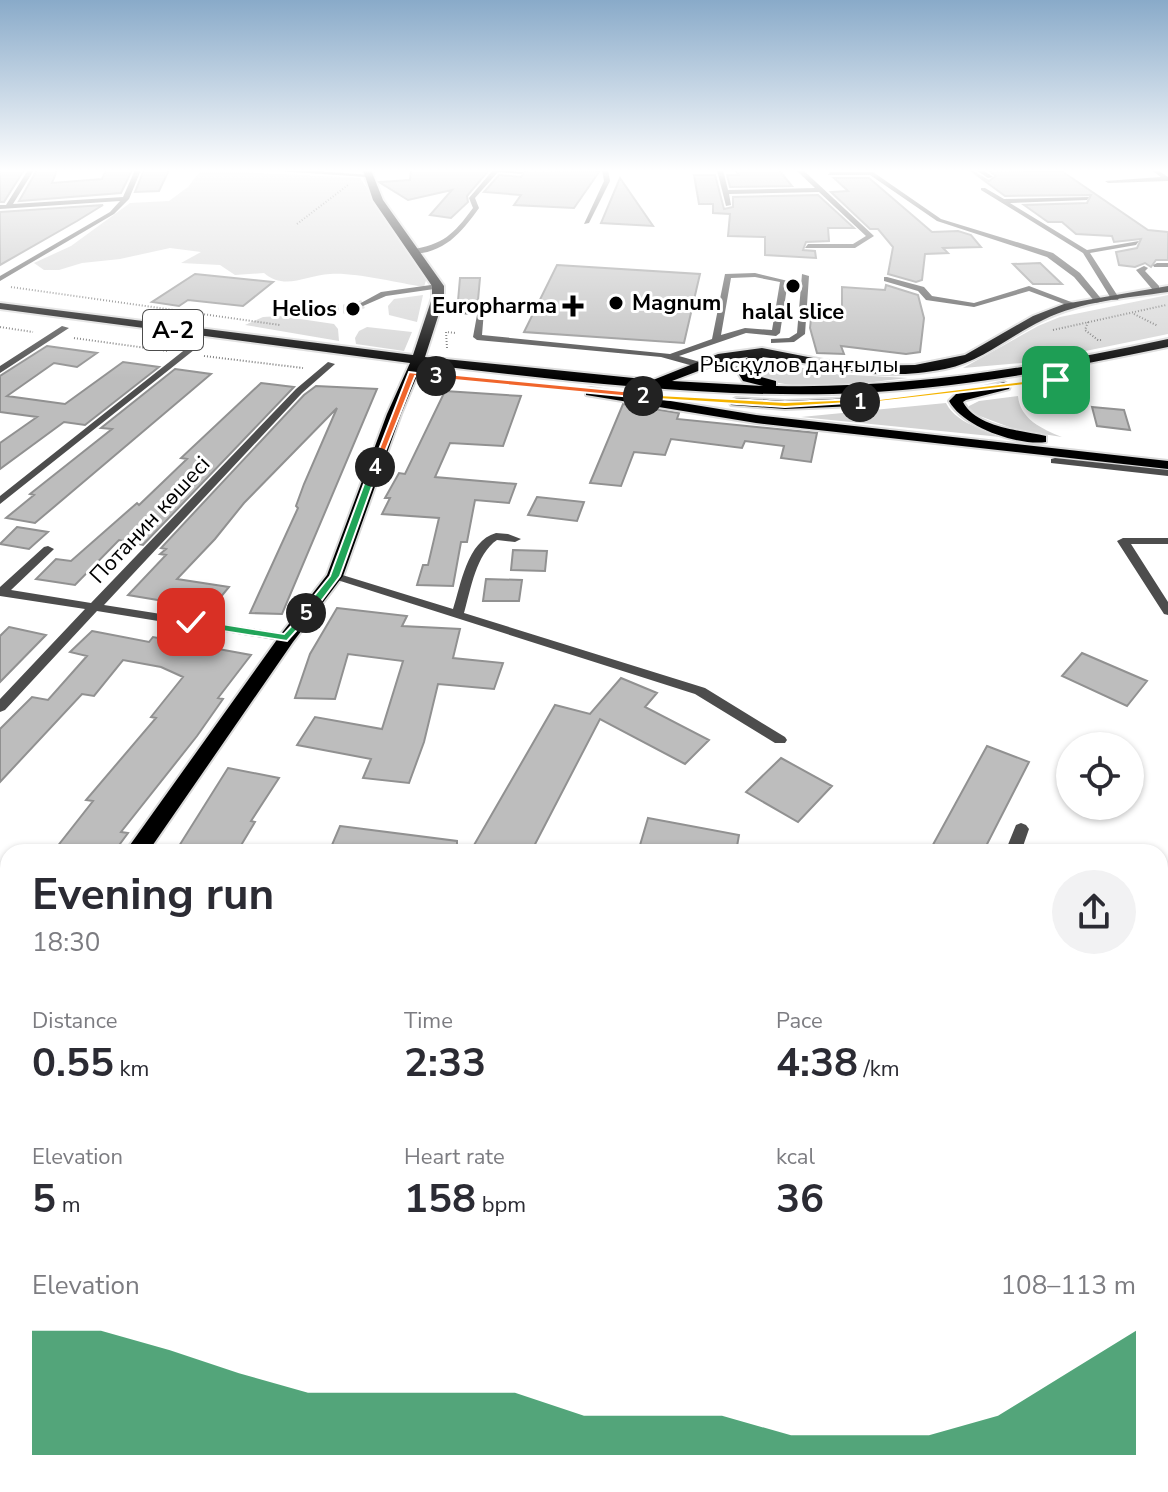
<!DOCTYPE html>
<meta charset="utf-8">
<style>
:root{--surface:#fff;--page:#f2f2f3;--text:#2b2b33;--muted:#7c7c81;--accent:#0b8043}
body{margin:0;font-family:"Nunito Sans",sans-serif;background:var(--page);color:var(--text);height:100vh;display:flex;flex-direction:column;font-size:30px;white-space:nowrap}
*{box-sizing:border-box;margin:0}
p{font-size:26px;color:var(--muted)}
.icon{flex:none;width:44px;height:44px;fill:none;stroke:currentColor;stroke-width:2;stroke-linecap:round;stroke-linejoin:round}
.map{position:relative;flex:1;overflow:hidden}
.details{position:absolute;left:0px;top:844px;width:1168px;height:648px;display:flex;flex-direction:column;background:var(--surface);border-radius:24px 24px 0 0;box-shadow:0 2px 6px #0004}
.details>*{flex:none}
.buttons{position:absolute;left:1056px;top:732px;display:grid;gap:16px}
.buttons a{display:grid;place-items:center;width:88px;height:88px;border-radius:50%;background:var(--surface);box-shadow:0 2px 6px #0004;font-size:40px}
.pin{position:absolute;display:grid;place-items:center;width:68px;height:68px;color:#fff;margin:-34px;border-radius:16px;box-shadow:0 4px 12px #0006}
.km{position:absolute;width:40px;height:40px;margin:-20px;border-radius:50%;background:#222;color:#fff;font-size:22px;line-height:40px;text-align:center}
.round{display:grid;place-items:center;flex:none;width:84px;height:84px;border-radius:42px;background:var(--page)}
.headline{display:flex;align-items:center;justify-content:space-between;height:136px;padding:0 32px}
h1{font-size:44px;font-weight:700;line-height:60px}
.stats{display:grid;grid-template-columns:repeat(3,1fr);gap:12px;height:136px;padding:8px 32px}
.stats div{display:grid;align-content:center}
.stats b{font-size:40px;font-weight:700}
.stats small{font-size:22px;font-weight:400}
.stats p{font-size:22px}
.chart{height:224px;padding:16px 32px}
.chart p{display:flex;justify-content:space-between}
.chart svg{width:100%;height:144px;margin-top:8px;fill:var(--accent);opacity:.7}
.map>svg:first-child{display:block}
.green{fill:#d4d4d4}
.building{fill:#bdbdbd;stroke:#919191;stroke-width:2}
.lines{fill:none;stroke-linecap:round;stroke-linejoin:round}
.minor-tunnel{stroke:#d9d9d9;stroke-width:9;stroke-dasharray:9 4;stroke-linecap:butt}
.major-casing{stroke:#dbdbdb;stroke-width:4}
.path-far1{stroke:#6f6f6f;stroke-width:2;stroke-dasharray:1 2;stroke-linecap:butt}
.path{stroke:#6f6f6f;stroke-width:6;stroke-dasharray:3 6;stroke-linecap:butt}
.minor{fill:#4d4d4d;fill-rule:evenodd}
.major{fill:#000;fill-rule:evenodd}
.split-1{fill:#f5b400;stroke:#fff;stroke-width:2}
.split-2{fill:#f5b400;stroke:#fff;stroke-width:2}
.split-3{fill:#f0652b;stroke:#fff;stroke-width:2}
.split-4{fill:#f0652b;stroke:#fff;stroke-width:2}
.split-5{fill:#22a559;stroke:#fff;stroke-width:2}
.split-6{fill:#22a559;stroke:#fff;stroke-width:2}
.poi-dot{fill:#000;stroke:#fff;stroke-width:3}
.labels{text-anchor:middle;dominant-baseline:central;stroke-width:6;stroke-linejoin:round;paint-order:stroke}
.far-poi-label{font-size:22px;font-weight:bold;fill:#000;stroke:#fff;text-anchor:end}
.far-street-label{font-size:22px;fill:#000;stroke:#fff}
.shield{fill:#fff;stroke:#4c4c4c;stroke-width:2}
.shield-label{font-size:24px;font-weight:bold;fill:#000}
</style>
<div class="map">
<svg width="1168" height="1492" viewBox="0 0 1168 1492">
<rect width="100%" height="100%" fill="#fff"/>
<path class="green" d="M201 170 360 178 427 277 424 287C398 283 354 272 330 274 306 275 285 291 264 273L235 275 220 265 181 263 201 252 170 248 120 259 82 263 59 270H44L34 263 71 246 130 203 169 201 188 187Z
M423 295 417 322 389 315 388 306 394 299Z
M1168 295V334L1032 362 963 368 1038 326 1060 317Z
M280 316 334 324 338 329 339 341 245 325 263 317Z
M367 327 412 332 404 351 356 344 355 338 359 331Z
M776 363 835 374 908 378C858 383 802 395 754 376L756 367Z
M1018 396C1020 419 1042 429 1062 437L1017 430 969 412V406L979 401Z
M946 403C958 427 997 434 1021 439L801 417Z"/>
<path class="building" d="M0 170H24L4 202H0Z
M37 170H57L52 183 102 179 106 170H132L121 193 19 201Z
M144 170H169L159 191 135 192Z
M411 170H489L467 196 468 202 451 218 430 215 452 190 408 200 379 182 410 180Z
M526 170 599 171V172L574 208 514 205 521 195 484 192 499 175 521 177Z
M735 170H779L792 186 730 187 727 175H739Z
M970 170 989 181 996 176 988 170 1063 172 1148 230 1168 232V260H1156L1151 267 1145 263 1135 267 1119 265 1116 252 1137 248 1141 239 1114 242 1112 236 1076 234 1062 222H1048L1024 205 1087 203 1091 195 1005 196Z
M694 175H715L724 209 733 207V197L818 195 854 228H828L829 241 806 242 803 250 815 251 816 258 765 255V237L728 236 730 214 713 213V204H699Z
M620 178 653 226 601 223Z
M834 178H869L932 232 958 231 971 235 981 247 943 248 948 253 925 254 922 280 916 282 888 274 893 247 878 229H870L831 192 848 191Z
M103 205 77 221 0 265V212Z
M1040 263 1062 284H1033L1013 264Z
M557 265 700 274 684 343 524 332Z
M195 274 273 282 243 306 188 300 179 306 152 302Z
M460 278H480L478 300 458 301Z
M886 285 918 295 924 318 920 352 906 354 841 346 844 354 817 353 810 328 812 309 842 312V287L885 290Z
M47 346 97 353 77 367 54 363 7 396 65 404 123 362 159 367 85 425 64 422 0 469V443L37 417 0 412V376Z
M175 369 211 374 35 523 6 518 34 495 30 494 112 429 101 428Z
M261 383 294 387 143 545 119 540 75 585 36 579 56 559 71 561 137 503 139 505 187 459 181 458Z
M316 386 377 389 282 614 250 613 298 508 296 506 304 484 337 408 244 503 215 539 177 579 229 587 211 609 128 595 166 555 160 554 166 549 161 548 304 395Z
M445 391 521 396 503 446 450 443 435 477 516 484 509 503 475 500 467 542H461L453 586 417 585 423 565H428L439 518 382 514 390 498H385L399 473 405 474Z
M623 404 679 413 677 419 817 433 811 462 781 458 784 446 745 441 742 448 671 439 665 455 634 452 621 486 590 483Z
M1092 407 1124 410 1130 430 1097 426Z
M537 497 584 502 577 521 528 515Z
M17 527 48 532 29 549 0 544Z
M513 550 547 551 545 571 511 570Z
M486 579 522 580 519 601H483Z
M337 608 407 616 402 626 460 629 453 658 503 663 494 689 438 684 424 742 409 783 363 778 371 759 297 745 315 717 382 729 403 661 348 654 335 699 295 698 310 654Z
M9 627 46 635 0 682V636Z
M92 631 149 642 153 637 251 655 218 698 223 699 197 736 121 832 128 833 114 852H53L93 801 86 800 156 718 151 717 183 677 161 667 123 660 94 696 82 694 0 782V729L32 697 48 700 87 656 70 652Z
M1082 653 1147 681 1127 706 1062 676Z
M621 678 657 693 645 707 709 740 685 764 600 719 531 852H470L555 705 590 714Z
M987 746 1029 762 983 852H929Z
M781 758 832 786 798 822 746 792Z
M228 768 279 778 251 821 255 822 237 852H206L179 846Z
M648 818 739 835 736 852H638Z
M340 826 457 841V852H329Z"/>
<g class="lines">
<path class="minor-tunnel" d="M330 309H352L363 304"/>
<g class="major-casing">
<path id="major" d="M363 170H371L383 200 444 286V298L425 357 653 380 718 354 762 348 854 366 915 365 965 355 1033 316 1064 304 1168 286V292C1126 298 1082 301 1043 320 1009 336 983 361 945 369 874 383 830 365 763 357L748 369 753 375 776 381V386C908 389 1039 367 1168 339V347C1058 370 946 391 833 394 696 397 558 380 422 364L401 414 343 576 293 642 148 852H125L281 634 327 575 387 414 410 363 0 309V303L413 355 432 298V286L373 200ZM748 357 735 368 743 381 763 386 672 381 727 360Z
M1004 382 1010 386 1009 389 966 400 963 402C977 428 1020 430 1046 436V442C1018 446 963 427 949 401L956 394Z
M591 388 756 415 1168 461V469L756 423 586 395V389Z
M736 398 785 401 856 398 863 402 856 406 785 409 731 405 729 402Z
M8 1022V1054L0 1057V1025Z"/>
</g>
<path class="path-far1" d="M297 224 348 185
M11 287 280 325
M1134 314 1158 326
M1088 322 1085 330 1098 340H1103
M0 327 33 332
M1053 330 1166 305
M74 338 168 351
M447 348 446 332 456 333
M204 356 303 368"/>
<path class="path" d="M1160 1424 1168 1428"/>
<path class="minor" d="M28 170H34L13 204 123 197 135 170H141L129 199 114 214 0 281V276L110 212 120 201 0 209V205H6Z
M263 170H305L370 175 367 177Z
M493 170 524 172 521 174 498 172 475 198 479 208C461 233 444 254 410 254V250C444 244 453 235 473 208L469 198Z
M602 170H608L610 181 589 223 584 224 604 181Z
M717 170H723L728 190 815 188 796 170H803L874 236 855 248H805L808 244H853L866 236 819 192 729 194 731 205 726 206Z
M976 170H983L993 177 988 178Z
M1151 170H1158L1168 177V181L1108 183 1105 181 1161 177Z
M830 172H873L941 219 1053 253 1080 273 1103 301 1096 303 1074 277 1047 257 937 221 870 175H828Z
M981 188H985L1004 199 1089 197 1087 200 1010 203 1087 250 1139 241 1136 245 1090 253 1119 298 1118 300H1112L1083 253 981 190Z
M1157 263H1168V267H1154L1153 265Z
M1144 266 1148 268 1145 271 1159 286V290H1153L1136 270Z
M755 273 788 281 780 333 776 336 746 333 679 356 700 362 701 364 697 367 661 357 477 340 473 337 477 315 434 313 430 311 434 309 484 311 482 335 670 354 712 339 725 274ZM755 277 780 282 772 330 745 328 721 335 731 278Z
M802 274 809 276 805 334 794 342 771 343V339L789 338 797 333Z
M887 277 924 287 932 296 974 303 1029 286 1079 305 1072 307 1029 291 974 307 926 300 918 291 884 281V277Z
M438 284H441V288L386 296 363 306 359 304 381 292Z
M302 305 330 307 334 309 330 311 302 309 286 314 282 312Z
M62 326 69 328 0 373V366Z
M192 344 199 346 0 504V496Z
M328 362 335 364 302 393 104 605 287 634 291 635 293 638 291 641 287 642 97 611 5 710 0 712V699L85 609 0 596V587L44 547 48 546 54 549 52 551 11 590 91 603 296 389Z
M1055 458 1168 470V476L1051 463V459Z
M496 533 508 534 521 539 515 542 497 540C476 554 471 589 464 613L705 688 785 737 787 740 785 743H775L695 694 331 578 329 576 335 572 339 574 453 609C461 585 467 541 496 533Z
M1123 538H1168V544H1131L1168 602V615L1164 614 1117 541Z
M1021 823 1026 825 1029 829 1021 852H1005L1016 825Z
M0 1247H8V1269L0 1267Z
M30 1484H54L51 1492H27Z"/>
<use href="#major" class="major"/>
</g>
<linearGradient id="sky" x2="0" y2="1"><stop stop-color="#89aac9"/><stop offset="0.45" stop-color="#fff"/><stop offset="1" stop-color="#fff" stop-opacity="0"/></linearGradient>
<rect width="1168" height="379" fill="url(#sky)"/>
<path class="split-1" d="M1056 377 1059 381 860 404 856 402Z"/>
<path class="split-2" d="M640 394 785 402 860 399 864 402 785 407 643 398Z"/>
<path class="split-3" d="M436 373 643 393 647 396 643 398 433 378Z"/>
<path class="split-4" d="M409 372 440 376 436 378 415 376 379 467 371 470Z"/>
<path class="split-5" d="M371 465 379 467 340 576 310 616H302V611L330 576Z"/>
<path class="split-6" d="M306 610 312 613 287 641 191 626 186 622 191 619 284 634Z"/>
<g class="poi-dot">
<circle cx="793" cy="286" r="8"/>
<circle cx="616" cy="303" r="8"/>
<path d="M569 294h8v8h8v8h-8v8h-8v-8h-8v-8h8z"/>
<circle cx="353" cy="309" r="8"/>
</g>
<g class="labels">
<g class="far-poi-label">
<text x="632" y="303" text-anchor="start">Magnum</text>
<text x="557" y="306">Europharma</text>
<text x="337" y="309">Helios</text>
<text x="793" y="312" text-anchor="middle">halal slice</text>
</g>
<g class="far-street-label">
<text x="799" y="365">Рысқұлов даңғылы</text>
<text transform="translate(150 520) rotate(-47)">Потанин көшесі</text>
</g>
<rect class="shield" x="143" y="310" width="60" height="40" rx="6"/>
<g class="shield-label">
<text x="173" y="330">A-2</text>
</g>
</g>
</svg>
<div class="buttons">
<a><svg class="icon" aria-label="locate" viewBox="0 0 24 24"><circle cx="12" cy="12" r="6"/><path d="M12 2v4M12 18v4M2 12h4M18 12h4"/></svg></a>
</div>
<div class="pin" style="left:1056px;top:380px;background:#1e9e55"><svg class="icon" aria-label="arrive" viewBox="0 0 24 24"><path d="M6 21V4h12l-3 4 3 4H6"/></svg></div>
<div class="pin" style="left:191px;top:622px;background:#d93025"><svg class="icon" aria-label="check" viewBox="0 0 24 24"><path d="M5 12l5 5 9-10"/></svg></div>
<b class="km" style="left:860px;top:402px">1</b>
<b class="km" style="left:643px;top:396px">2</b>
<b class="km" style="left:436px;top:376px">3</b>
<b class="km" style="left:375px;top:467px">4</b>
<b class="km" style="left:306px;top:613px">5</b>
<section class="details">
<div class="headline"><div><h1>Evening run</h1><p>18:30</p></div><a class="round"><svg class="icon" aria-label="share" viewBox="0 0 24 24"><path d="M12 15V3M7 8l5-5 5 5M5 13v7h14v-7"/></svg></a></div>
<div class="stats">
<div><p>Distance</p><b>0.55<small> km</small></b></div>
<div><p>Time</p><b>2:33</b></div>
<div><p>Pace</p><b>4:38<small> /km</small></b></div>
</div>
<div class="stats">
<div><p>Elevation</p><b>5<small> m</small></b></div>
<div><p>Heart rate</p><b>158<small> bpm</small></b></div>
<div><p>kcal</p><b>36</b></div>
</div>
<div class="chart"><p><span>Elevation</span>108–113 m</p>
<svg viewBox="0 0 160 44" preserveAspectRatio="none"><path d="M0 44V6L10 6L20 12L30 19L40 25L50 25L60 25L70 25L80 32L90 32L100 32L110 38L120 38L130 38L140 32L150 19L160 6V44z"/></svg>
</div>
</section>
</div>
